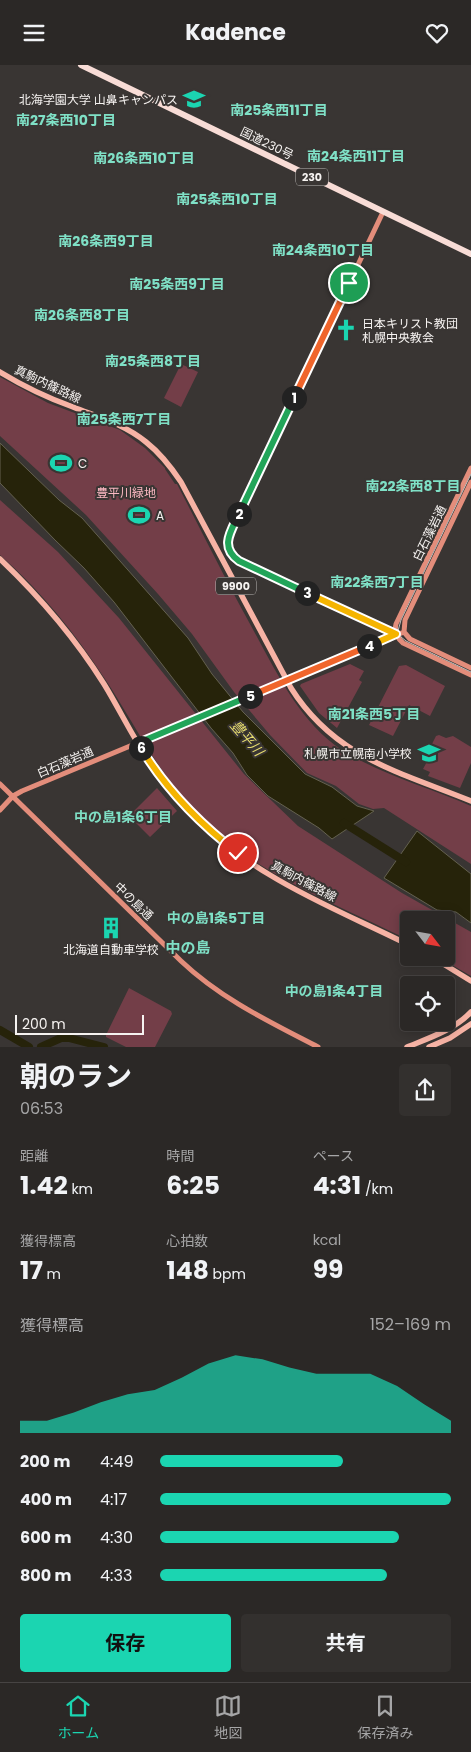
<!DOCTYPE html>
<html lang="ja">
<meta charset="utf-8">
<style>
:root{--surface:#2b2826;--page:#33302e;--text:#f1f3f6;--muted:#a6a6a7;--line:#474443;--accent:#1bd5b1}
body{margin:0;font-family:Poppins,"Noto Sans JP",sans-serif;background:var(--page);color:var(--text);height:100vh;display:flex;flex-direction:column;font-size:19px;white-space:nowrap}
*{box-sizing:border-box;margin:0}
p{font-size:16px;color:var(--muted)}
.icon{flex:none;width:28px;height:28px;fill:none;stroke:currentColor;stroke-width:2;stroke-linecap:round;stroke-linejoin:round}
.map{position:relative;height:982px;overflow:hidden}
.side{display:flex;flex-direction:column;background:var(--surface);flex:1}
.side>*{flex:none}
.needle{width:32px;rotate:121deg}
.tools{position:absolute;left:400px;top:846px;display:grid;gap:10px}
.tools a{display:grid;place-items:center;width:55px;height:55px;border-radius:5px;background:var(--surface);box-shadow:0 2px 12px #0003,0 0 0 1px var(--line);font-size:25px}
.scale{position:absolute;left:15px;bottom:12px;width:129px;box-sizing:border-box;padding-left:5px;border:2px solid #f6f3f1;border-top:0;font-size:14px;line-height:18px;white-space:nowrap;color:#f6f3f1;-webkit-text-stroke:4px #393533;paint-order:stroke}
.pin{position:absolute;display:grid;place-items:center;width:42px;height:42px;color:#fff;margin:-21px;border:2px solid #fff;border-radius:50%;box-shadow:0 1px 5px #0007}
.km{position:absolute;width:25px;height:25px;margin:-12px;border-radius:50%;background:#222;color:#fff;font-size:14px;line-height:25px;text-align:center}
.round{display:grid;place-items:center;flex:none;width:52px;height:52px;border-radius:5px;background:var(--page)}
.head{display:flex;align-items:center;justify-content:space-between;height:85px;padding:0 20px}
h1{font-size:28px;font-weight:700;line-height:38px}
.metrics{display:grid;grid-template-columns:repeat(3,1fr);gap:8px;height:85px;padding:5px 20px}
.metrics div{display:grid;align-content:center}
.metrics b{font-size:25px;font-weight:700}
.metrics small{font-size:14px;font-weight:400}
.metrics p{font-size:14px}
.chart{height:140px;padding:10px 20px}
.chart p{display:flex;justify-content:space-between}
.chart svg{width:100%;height:90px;margin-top:5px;fill:var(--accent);opacity:.7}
.cta{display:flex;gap:10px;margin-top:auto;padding:10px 20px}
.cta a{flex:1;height:58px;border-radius:5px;background:var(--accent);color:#111;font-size:20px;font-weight:700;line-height:58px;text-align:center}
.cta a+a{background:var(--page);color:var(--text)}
ul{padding:0 20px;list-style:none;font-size:16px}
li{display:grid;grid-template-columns:80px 60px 1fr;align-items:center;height:38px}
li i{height:12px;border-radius:6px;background:var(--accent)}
header{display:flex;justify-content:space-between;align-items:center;height:65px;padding:0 20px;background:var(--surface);font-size:22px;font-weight:700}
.menu{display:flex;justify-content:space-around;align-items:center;height:70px;border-top:1px solid var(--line);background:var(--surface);font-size:14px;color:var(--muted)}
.menu a{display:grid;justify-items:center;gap:2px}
.menu .active{color:var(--accent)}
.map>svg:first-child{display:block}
.green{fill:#733e48}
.water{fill:#26230a;stroke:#64614f}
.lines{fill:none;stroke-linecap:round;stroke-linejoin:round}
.river{stroke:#26230a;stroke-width:8}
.secondary{stroke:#e38d7b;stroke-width:5}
.primary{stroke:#f7b3a5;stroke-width:5.5}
.highway{stroke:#f8dcd6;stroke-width:6}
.tram{stroke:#c0bdbb;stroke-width:1}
.split-1-casing{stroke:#fff;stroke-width:10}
.split-2-casing{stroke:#fff;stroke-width:10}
.split-3-casing{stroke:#fff;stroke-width:10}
.split-4-casing{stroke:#fff;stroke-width:10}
.split-5-casing{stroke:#fff;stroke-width:10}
.split-6-casing{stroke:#fff;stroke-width:10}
.split-7-casing{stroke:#fff;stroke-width:10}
.split-1{stroke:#f0652b;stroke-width:6}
.split-2{stroke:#22a559;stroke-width:6}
.split-3{stroke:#22a559;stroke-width:6}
.split-4{stroke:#f5b400;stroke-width:6}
.split-5{stroke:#f0652b;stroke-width:6}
.split-6{stroke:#22a559;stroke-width:6}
.split-7{stroke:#f5b400;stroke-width:6}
.labels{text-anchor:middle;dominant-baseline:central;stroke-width:4;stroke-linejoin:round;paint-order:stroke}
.shield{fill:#393533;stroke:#bdbab8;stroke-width:1}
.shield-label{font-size:11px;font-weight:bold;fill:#f6f3f1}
.poi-label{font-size:12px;fill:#f6f3f1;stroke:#393533;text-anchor:start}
.street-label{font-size:12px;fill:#f6f3f1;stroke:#393533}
.park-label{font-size:12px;fill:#fcb9c3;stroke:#393533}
.neighbourhood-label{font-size:14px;font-weight:bold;fill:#7fe0c6;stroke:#393533}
.water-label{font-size:14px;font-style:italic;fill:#e6db6e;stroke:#393533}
.quarter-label{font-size:15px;font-weight:bold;fill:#7fe0c6;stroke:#393533}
</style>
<header><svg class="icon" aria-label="menu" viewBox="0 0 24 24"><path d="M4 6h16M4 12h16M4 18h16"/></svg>Kadence<svg class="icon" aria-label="heart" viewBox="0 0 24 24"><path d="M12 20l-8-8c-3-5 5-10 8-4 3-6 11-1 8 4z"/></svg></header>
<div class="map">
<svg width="471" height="982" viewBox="0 0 471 982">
<rect width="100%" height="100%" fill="#393533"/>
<path class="green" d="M181 299 198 307 181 342 164 333Z
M0 312 48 338 120 365 145 383 165 403V404L175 419H177C203 469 228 520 256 570 279 612 301 658 342 685 382 710 428 722 471 741V799L384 743 373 744 359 739 336 721 307 708 270 670 234 627 192 569 158 529 86 450 0 371Z
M0 435 58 487 119 553 244 709 298 761 402 828 471 867V911L440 893 446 892V855H409V875C354 848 295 824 245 790 224 776 205 757 189 739 154 701 133 656 105 614 75 568 41 526 0 490Z
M350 599 364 606 359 615 362 617 337 663 319 648 300 621 301 619Z
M406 600 445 621 430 651 409 640 393 671 369 660 399 601Z
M439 670 446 673 453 671 471 682V698L460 723 428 711 430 707 423 704 429 693 427 689 436 671Z
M157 723 177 746 150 772 130 752V750Z
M129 923 171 946 172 949 155 982H126L106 972V970Z"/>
<path class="water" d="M0 378 59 435 82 453 188 573 212 609 243 647 305 709 332 722 357 741 374 746 332 774 319 763 268 731 247 710 233 688 211 663 114 537 84 503 55 475 0 418Z
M417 766 471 809V858L456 847 437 845 384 813Z"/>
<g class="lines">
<path class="river" d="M344 758 406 797
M0 965 29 982
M41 982 61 973H69L104 982"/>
<path class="secondary" d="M383 147 227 476 232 489 239 496 396 569
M471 403 396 559C394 567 397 573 403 578L471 610
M404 567 405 555 471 417
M404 567 410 574 471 603
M0 719 181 896C221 934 270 957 318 982
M0 745 13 731 22 726 404 567"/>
<path class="primary" d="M0 307C23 321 48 333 73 342 98 352 124 359 146 377 160 388 171 402 181 417L291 623C335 693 400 707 471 736
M0 494C39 531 75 573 104 619 123 650 138 684 161 713 191 752 228 785 270 810 314 837 363 857 409 880
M432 892 471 916
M407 982C429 973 454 965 471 947
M429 982 450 973 471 959"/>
<path class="highway" d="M81 0 471 189"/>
<path class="tram" d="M471 409 401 555 398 566 401 572 406 576 471 607"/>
</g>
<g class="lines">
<g class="split-1-casing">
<path id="split-1" d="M294 333 349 218"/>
</g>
<g class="split-2-casing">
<path id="split-2" d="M239 449 294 333"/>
</g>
<g class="split-3-casing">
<path id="split-3" d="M239 449C231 466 219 482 239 496L307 528"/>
</g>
<g class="split-4-casing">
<path id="split-4" d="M307 528 396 569 369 581"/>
</g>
<g class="split-5-casing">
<path id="split-5" d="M250 631 369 581"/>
</g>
<g class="split-6-casing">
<path id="split-6" d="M141 683 138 678 250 631"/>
</g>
<g class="split-7-casing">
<path id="split-7" d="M141 683C166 724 200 759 238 788"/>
</g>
<use href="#split-1" class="split-1"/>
<use href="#split-2" class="split-2"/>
<use href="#split-3" class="split-3"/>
<use href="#split-4" class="split-4"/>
<use href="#split-5" class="split-5"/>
<use href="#split-6" class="split-6"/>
<use href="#split-7" class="split-7"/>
</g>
<defs>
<g id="university-bare" transform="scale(1.725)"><path d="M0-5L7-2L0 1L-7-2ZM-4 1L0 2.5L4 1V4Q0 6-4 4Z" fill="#1bd5b1" stroke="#393533" stroke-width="2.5" paint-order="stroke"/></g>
<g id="church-bare" transform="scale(1.725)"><path d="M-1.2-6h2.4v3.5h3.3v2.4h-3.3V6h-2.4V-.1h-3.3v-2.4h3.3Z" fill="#1bd5b1" stroke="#393533" stroke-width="2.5" paint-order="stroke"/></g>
<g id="stadium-bare" transform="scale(1.725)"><path d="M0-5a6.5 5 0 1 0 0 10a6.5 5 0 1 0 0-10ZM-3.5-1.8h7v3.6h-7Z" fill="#1bd5b1" stroke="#393533" stroke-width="2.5" paint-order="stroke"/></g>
<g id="school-bare" transform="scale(1.725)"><path d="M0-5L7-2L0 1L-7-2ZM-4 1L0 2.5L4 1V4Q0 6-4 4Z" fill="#1bd5b1" stroke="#393533" stroke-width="2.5" paint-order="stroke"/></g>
<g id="building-bare" transform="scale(1.725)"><path d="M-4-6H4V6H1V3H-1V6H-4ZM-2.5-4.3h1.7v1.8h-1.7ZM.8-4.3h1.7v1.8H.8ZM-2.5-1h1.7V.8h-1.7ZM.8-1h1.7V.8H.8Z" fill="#1bd5b1" stroke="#393533" stroke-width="2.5" paint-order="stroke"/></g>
</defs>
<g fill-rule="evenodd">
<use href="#university-bare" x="194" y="34"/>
<use href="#church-bare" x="346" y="265"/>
<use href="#stadium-bare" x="61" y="398"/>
<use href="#stadium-bare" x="139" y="450"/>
<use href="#school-bare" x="429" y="688"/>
<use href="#building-bare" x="111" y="863"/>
</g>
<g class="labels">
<g class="shield">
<rect x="296" y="103.5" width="32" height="17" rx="4"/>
<rect x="216" y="512.5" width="40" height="17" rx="4"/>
</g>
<g class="shield-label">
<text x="312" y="112">230</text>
<text x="236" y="521">9900</text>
</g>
<g class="poi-label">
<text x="178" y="34" text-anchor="end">北海学園大学 山鼻キャンパス</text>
<text x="362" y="258">日本キリスト教団<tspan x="362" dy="14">札幌中央教会</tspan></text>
<text x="78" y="398">C</text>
<text x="156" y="450">A</text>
<text x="412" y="688" text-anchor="end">札幌市立幌南小学校</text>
<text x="111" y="884" text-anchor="middle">北海道自動車学校</text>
</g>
<g class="street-label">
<text transform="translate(267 78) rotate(26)">国道230号</text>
<text transform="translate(48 319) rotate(25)">真駒内篠路線</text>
<text transform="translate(429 468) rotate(-64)">白石藻岩通</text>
<text transform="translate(65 697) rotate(-23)">白石藻岩通</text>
<text transform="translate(304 816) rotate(28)">真駒内篠路線</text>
<text transform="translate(134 836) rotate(44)">中の島通</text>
</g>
<g class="park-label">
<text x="126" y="427">豊平川緑地</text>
</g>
<g class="neighbourhood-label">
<text x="279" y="45">南25条西11丁目</text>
<text x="66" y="55">南27条西10丁目</text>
<text x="356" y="91">南24条西11丁目</text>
<text x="144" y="93">南26条西10丁目</text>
<text x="227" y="134">南25条西10丁目</text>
<text x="106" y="176">南26条西9丁目</text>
<text x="323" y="185">南24条西10丁目</text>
<text x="177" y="219">南25条西9丁目</text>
<text x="82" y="250">南26条西8丁目</text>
<text x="153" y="296">南25条西8丁目</text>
<text x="124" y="354">南25条西7丁目</text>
<text x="413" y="421">南22条西8丁目</text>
<text x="377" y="517">南22条西7丁目</text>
<text x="374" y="649">南21条西5丁目</text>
<text x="123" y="752">中の島1条6丁目</text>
<text x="216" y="853">中の島1条5丁目</text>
<text x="334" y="926">中の島1条4丁目</text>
</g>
<g class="water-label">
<text transform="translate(247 673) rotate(49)">豊平川</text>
</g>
<g class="quarter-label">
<text x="188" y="882">中の島</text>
</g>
</g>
</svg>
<div class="tools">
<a><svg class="needle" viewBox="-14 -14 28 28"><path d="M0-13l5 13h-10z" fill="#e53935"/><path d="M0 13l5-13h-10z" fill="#a6a6a7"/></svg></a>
<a><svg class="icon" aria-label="locate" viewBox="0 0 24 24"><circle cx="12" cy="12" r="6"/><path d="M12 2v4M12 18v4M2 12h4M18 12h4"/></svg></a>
</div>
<div class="scale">200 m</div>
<div class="pin" style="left:349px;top:218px;background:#1e9e55"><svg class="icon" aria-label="arrive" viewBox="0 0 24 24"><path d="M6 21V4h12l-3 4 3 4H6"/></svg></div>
<div class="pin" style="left:238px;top:788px;background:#d93025"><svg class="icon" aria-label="check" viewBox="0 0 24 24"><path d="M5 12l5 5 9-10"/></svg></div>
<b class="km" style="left:294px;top:333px">1</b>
<b class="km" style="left:239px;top:449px">2</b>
<b class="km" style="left:307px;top:528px">3</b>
<b class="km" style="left:369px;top:581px">4</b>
<b class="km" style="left:250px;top:631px">5</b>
<b class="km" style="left:141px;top:683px">6</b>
</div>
<section class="side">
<div class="head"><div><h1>朝のラン</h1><p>06:53</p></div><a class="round"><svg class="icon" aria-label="share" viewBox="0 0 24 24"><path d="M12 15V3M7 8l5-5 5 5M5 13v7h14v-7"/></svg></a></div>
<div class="metrics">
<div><p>距離</p><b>1.42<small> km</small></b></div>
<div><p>時間</p><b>6:25</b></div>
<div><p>ペース</p><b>4:31<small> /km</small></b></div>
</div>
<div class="metrics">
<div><p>獲得標高</p><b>17<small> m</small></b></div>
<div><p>心拍数</p><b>148<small> bpm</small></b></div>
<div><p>kcal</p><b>99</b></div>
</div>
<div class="chart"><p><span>獲得標高</span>152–169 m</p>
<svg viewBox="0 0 160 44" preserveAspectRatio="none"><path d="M0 44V38L10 38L20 34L30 29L40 25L50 23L60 17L70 10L80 6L90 8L100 12L110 15L120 15L130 15L140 21L150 30L160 38V44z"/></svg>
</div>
<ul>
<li><b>200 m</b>4:49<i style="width:63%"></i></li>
<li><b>400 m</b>4:17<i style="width:100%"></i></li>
<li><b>600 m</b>4:30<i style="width:82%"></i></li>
<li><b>800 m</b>4:33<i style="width:78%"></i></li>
</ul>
<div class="cta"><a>保存</a><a>共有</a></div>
</section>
<nav class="menu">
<a class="active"><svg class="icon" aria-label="home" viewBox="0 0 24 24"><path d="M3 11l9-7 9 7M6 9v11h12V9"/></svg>ホーム</a>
<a><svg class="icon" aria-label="map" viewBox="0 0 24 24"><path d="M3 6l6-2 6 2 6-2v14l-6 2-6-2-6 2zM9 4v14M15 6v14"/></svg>地図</a>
<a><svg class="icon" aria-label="saved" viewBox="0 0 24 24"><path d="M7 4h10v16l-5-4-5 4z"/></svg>保存済み</a>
</nav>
